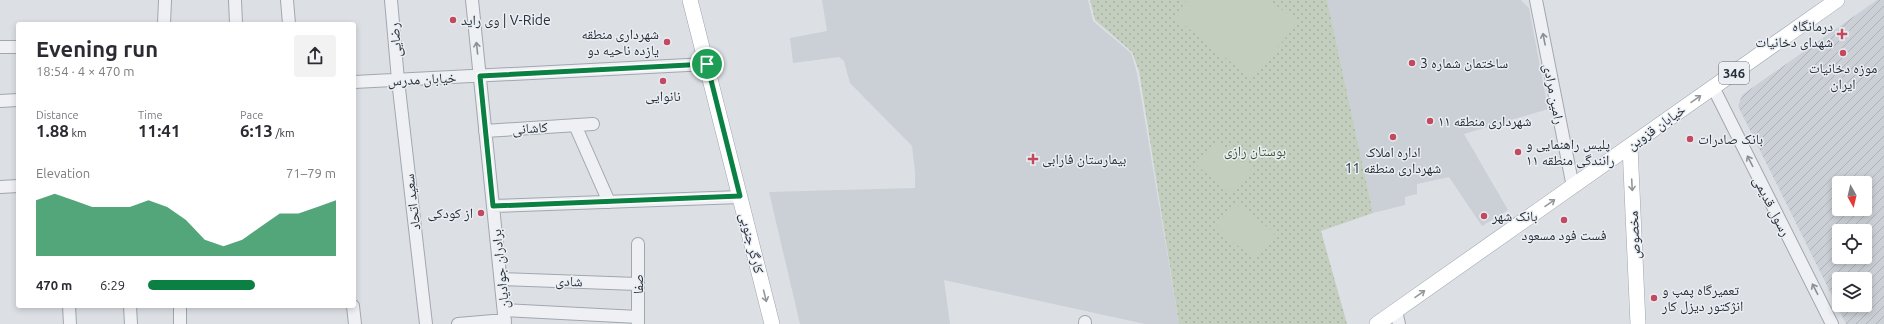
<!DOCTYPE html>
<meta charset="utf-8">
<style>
:root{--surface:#fff;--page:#f2f2f3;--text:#2b2b33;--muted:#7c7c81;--accent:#0b8043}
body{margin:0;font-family:Ubuntu,"Noto Naskh Arabic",sans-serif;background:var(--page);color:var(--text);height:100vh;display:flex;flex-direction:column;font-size:15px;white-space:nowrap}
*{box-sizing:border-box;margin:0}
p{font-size:13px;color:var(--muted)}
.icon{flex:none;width:22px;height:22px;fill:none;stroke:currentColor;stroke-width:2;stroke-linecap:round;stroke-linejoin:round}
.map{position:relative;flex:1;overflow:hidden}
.details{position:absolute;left:16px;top:22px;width:340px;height:286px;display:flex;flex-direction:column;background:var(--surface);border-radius:4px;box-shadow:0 2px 6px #0003}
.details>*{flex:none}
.needle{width:26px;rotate:172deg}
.buttons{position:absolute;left:1832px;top:176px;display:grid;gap:8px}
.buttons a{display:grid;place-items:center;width:40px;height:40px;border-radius:4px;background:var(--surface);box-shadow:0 2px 6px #0003;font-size:20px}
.pin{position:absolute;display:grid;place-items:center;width:34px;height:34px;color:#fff;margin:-17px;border:2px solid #fff;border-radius:50%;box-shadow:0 1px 4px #0007}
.round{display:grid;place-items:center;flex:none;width:42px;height:42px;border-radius:4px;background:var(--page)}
.overview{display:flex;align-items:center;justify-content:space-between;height:68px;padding:0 20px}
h1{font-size:22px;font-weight:700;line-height:30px}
.metrics{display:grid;grid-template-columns:repeat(3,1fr);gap:6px;height:68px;padding:4px 20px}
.metrics div{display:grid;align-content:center}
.metrics b{font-size:17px;font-weight:700}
.metrics small{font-size:11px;font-weight:400}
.metrics p{font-size:11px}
.chart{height:112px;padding:8px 20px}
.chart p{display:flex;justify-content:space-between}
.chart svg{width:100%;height:72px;margin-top:4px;fill:var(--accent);opacity:.7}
ul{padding:0 20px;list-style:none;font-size:13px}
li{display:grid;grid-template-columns:64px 48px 1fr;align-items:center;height:30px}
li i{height:10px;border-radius:5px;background:var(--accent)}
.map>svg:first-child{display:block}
.built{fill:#cbcfd6}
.industrial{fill:url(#industrial-furrows);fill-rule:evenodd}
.grass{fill:url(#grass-dots)}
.garden{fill:#c3cebe}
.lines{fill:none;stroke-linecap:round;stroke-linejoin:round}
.minor-casing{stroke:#a2a7ae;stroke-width:14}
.major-casing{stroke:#9da5af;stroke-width:16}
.minor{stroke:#eef0f4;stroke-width:12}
.major{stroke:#fff;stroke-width:15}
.oneway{stroke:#8a9097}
.oneway2{stroke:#93979c}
.route-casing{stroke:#fff;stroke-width:8}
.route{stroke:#0b8043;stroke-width:5}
.poi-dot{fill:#c14a60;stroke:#ebeff3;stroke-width:1.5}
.labels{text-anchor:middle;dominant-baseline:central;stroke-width:3;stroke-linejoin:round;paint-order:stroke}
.shield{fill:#ebeff3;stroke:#626972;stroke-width:1}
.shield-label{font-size:13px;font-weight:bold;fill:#272f3a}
.poi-label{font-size:14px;fill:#272f3a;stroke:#ebeff3;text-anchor:start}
.street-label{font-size:14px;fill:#272f3a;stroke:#ebeff3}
.park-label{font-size:14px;fill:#3d5436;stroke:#ebeff3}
</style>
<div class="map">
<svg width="1884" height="324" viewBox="0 0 1884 324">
<defs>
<pattern id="industrial-furrows" width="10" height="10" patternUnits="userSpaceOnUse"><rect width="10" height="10" fill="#cbcfd6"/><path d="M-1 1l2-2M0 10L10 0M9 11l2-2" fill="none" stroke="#aeb2b8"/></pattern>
<pattern id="grass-dots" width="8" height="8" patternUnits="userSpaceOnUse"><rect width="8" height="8" fill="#c3cebe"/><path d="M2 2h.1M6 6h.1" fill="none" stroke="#a8b1a4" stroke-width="1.8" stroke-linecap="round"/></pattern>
</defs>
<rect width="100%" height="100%" fill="#dce0e5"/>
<path class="built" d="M822 0H1088L1093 21 1131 53 1137 73 1179 324H1145L944 280 950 324H800L769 192 915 188V172L912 146 850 83 844 61 839 57 793 63 790 38 827 31Z
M1327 0H1521L1529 8 1548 109 1464 134 1508 210 1482 226 1449 177 1417 184V194L1405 197V205L1373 213Z"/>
<path class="industrial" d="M1877 0H1884V324H1846L1738 106 1742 95ZM1839 183H1865V209H1839ZM1839 231H1865V257H1839ZM1839 279H1865V305H1839Z"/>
<path class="grass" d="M1090 0H1327L1373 213 1321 231 1347 324H1179L1139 71 1132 52 1095 20Z"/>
<path class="garden" d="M1187 0H1269L1298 22 1252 79 1174 17Z
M1215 142 1252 169 1233 193 1197 166Z
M1235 203 1275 233 1256 259 1215 229Z"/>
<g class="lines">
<g class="minor-casing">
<path id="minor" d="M235 0 236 24
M287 0 289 24
M391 0 398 80 426 324
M472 0 505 324
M1536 0 1573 187
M164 24 165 0
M0 47H18
M354 82 707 64
M1713 87 1832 324
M0 101 18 100
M575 125 609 202
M485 131 593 124
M0 187 18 186
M493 206 740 197
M638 244V323
M501 279 637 284
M69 306 70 324
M130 306 131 324
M180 306V324
M353 306 355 324
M504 310 638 317
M1396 311 1399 324
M1085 322V324
M458 324 505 320"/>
</g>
<g class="major-casing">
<path id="major" d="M690 0 772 324
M1630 146 1638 324
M1377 324 1837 0"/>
</g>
<use href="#minor" class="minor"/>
<use href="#major" class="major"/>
</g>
<defs><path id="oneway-shaft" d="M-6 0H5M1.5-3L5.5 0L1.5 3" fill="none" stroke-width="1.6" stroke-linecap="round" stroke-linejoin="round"/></defs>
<g class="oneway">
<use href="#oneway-shaft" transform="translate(1544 39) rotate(-101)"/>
<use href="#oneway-shaft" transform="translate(477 48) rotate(-96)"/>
<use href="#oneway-shaft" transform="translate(1750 161) rotate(-117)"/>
<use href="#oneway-shaft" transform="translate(1815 289) rotate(-117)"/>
</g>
<g class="oneway2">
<use href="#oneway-shaft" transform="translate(1696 99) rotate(-35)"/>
<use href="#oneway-shaft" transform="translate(1632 185) rotate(87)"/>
<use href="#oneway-shaft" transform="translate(1550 203) rotate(-35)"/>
<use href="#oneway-shaft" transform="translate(1420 294) rotate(-35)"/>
<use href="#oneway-shaft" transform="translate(765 296) rotate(76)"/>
</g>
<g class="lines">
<g class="route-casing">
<path id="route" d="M707 64 740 196 493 206 480 76Z"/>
</g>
<use href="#route" class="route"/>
</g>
<g class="poi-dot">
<circle cx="453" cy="20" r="4"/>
<path d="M1840 28h4v4h4v4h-4v4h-4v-4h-4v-4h4z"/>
<circle cx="667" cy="42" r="4"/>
<circle cx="1843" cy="53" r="4"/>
<circle cx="1412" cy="63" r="4"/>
<circle cx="663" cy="81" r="4"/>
<circle cx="1430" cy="121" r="4"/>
<circle cx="1393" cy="137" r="4"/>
<circle cx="1690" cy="139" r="4"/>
<circle cx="1518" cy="152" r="4"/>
<path d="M1031 153h4v4h4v4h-4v4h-4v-4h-4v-4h4z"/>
<circle cx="481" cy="213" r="4"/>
<circle cx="1484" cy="216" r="4"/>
<circle cx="1564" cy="220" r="4"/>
<circle cx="1654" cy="298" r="4"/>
</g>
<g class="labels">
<rect class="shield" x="1719" y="62" width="30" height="22" rx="3"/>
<g class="shield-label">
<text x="1734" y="73">346</text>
</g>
<g class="poi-label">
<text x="461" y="20">وی راید | V-Ride</text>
<text x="1833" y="26" text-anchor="end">درمانگاه<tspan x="1833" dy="16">شهدای دخانیات</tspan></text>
<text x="659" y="34" text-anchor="end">شهرداری منطقه<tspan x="659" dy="16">یازده ناحیه دو</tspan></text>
<text x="1420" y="63">ساختمان شماره 3</text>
<text x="1843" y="68" text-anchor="middle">موزه دخانیات<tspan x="1843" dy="16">ایران</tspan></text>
<text x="663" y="96" text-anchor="middle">نانوایی</text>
<text x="1438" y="121">شهرداری منطقه ۱۱</text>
<text x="1698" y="139">بانک صادرات</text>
<text x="1526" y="144">پلیس راهنمایی و<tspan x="1526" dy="16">رانندگی منطقه ۱۱</tspan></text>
<text x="1393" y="152" text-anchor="middle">اداره املاک<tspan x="1393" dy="16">شهرداری منطقه 11</tspan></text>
<text x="1042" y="159">بیمارستان فارابی</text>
<text x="473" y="213" text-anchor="end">از کودکی</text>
<text x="1492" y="216">بانک شهر</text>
<text x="1564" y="235" text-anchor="middle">فست فود مسعود</text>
<text x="1662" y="290">تعمیرگاه پمپ و<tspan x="1662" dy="16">انژکتور دیزل کار</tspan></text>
</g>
<g class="street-label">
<text transform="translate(395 40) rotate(-95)">رضایی</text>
<text transform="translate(422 79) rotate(-3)">خیابان مدرس</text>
<text transform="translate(1554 94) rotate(79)">رامین مرادی</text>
<text transform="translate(1656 127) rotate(-35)">خیابان قزوین</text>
<text transform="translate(530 128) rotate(-4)">کاشانی</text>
<text transform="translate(412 202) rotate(-97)">سعید اتحاد</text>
<text transform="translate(1772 206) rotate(63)">رسول قدیمی</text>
<text transform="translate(1634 235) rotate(-93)">مخصوص</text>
<text transform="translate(752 243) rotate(76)">کارگر جنوبی</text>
<text transform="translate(500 269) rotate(-96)">برادران جوادیان</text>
<text transform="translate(569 281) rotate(2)">شادی</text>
<text transform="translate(638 284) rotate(-90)">صفا</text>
</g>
<g class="park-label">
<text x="1255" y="151">بوستان رازی</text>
</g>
</g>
</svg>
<div class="buttons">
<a><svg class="needle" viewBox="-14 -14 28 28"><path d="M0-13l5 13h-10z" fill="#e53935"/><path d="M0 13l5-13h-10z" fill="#7c7c81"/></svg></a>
<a><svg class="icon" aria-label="locate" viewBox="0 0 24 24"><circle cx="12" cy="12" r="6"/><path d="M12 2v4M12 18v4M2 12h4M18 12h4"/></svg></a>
<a><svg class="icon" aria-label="layers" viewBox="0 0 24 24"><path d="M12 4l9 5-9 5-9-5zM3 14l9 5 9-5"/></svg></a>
</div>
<div class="pin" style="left:707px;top:64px;background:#1e9e55"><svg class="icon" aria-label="arrive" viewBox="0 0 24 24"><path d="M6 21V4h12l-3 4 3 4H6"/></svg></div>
<section class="details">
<div class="overview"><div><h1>Evening run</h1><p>18:54 · 4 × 470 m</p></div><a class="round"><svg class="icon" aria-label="share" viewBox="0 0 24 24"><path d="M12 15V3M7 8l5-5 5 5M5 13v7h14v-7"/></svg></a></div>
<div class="metrics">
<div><p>Distance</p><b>1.88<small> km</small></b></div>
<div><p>Time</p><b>11:41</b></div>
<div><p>Pace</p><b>6:13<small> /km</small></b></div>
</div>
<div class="chart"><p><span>Elevation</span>71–79 m</p>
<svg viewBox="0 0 160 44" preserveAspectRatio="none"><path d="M0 44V10L10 6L20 10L30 14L40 14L50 14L60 10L70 14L80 22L90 34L100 38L110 34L120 26L130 18L140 18L150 14L160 10V44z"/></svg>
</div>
<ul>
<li><b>470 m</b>6:29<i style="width:57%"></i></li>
</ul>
</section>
</div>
